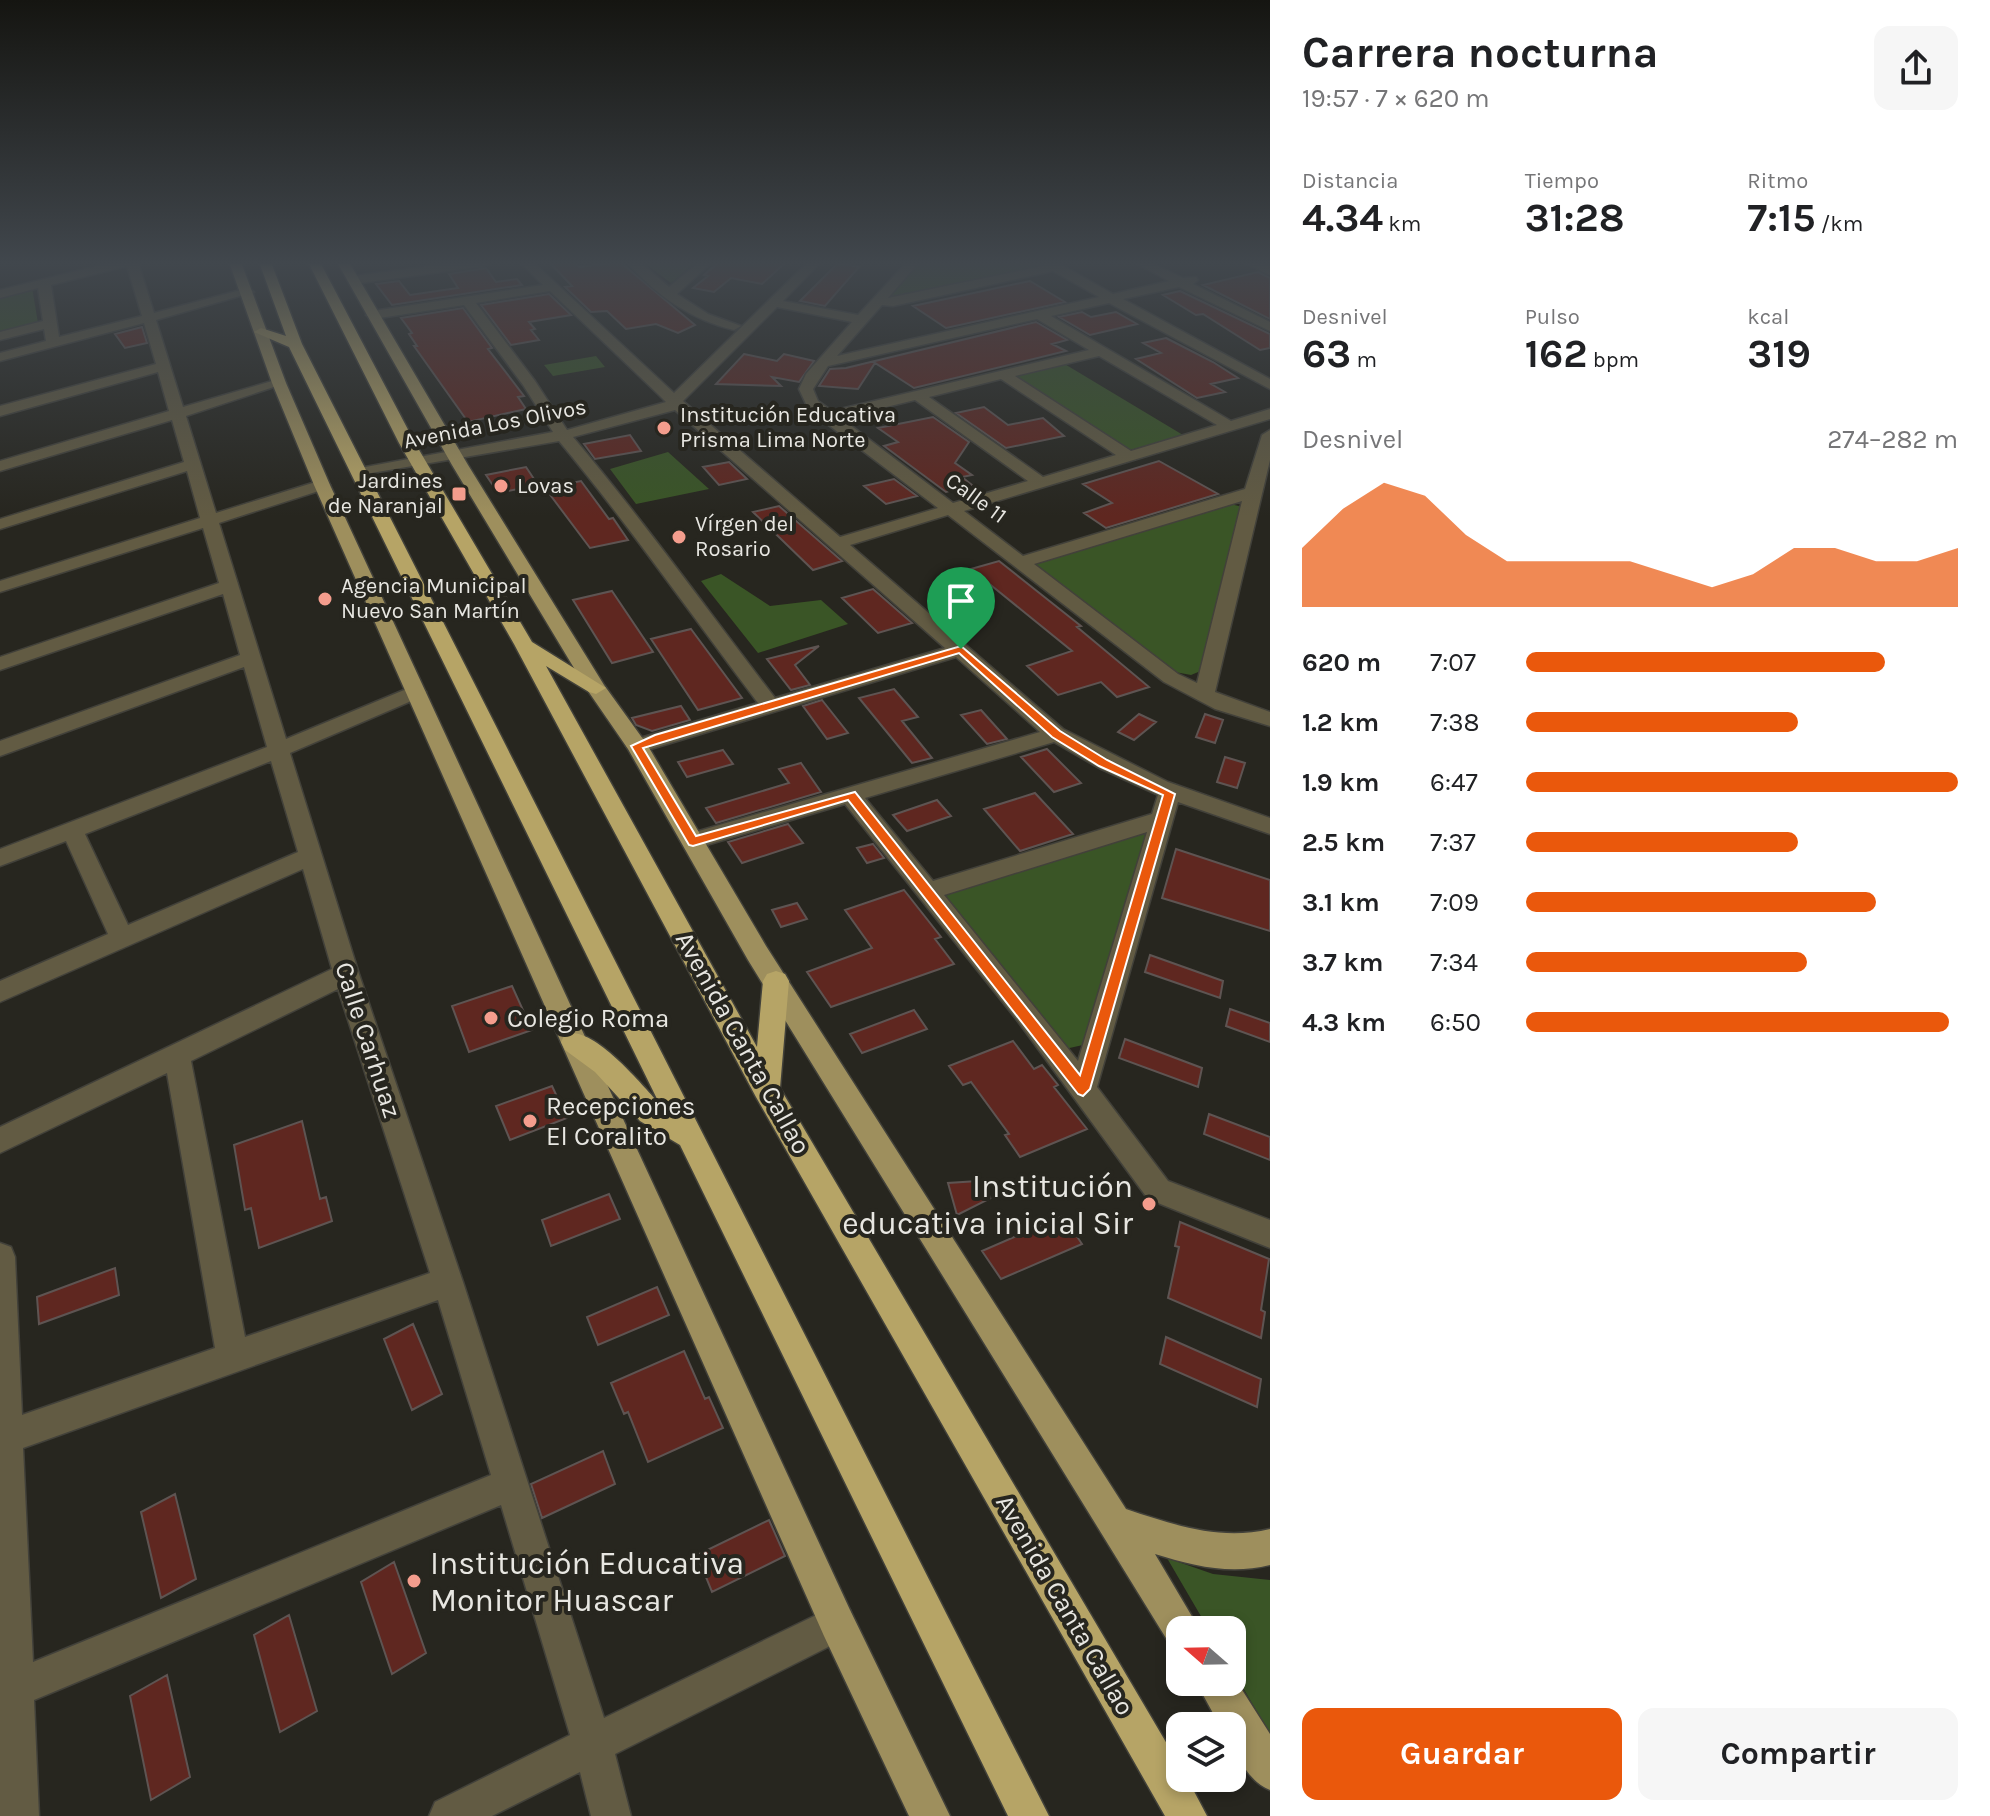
<!DOCTYPE html>
<html lang="es">
<meta charset="utf-8">
<style>
:root{--surface:#fff;--page:#f6f6f6;--text:#202124;--muted:#757577;--accent:#ea580c}
body{margin:0;font-family:Karla,sans-serif;background:var(--page);color:var(--text);height:100vh;display:flex;flex-direction:column;font-size:30px;white-space:nowrap}
*{box-sizing:border-box;margin:0}
p{font-size:26px;color:var(--muted)}
.icon{flex:none;width:44px;height:44px;fill:none;stroke:currentColor;stroke-width:2;stroke-linecap:round;stroke-linejoin:round}
.map{position:relative;flex:1;overflow:hidden}
.sheet{display:flex;flex-direction:column;background:var(--surface);width:720px}
.sheet>*{flex:none}
.needle{width:52px;rotate:290deg}
.controls{position:absolute;left:1166px;top:1616px;display:grid;gap:16px}
.controls a{display:grid;place-items:center;width:80px;height:80px;border-radius:16px;background:var(--surface);box-shadow:0 4px 12px #0003;font-size:40px}
.pin{position:absolute;display:grid;place-items:center;width:68px;height:68px;color:#fff;margin:-82px -34px;border-radius:50% 50% 50% 0;rotate:-45deg;box-shadow:0 0 8px #0007}
.pin .icon{rotate:45deg}
.round{display:grid;place-items:center;flex:none;width:84px;height:84px;border-radius:16px;background:var(--page)}
.overview{display:flex;align-items:center;justify-content:space-between;height:136px;padding:0 32px}
h1{font-size:44px;font-weight:700;line-height:60px}
.stats{display:grid;grid-template-columns:repeat(3,1fr);gap:12px;height:136px;padding:8px 32px}
.stats div{display:grid;align-content:center}
.stats b{font-size:40px;font-weight:700}
.stats small{font-size:22px;font-weight:400}
.stats p{font-size:22px}
.chart{height:224px;padding:16px 32px}
.chart p{display:flex;justify-content:space-between}
.chart svg{width:100%;height:144px;margin-top:8px;fill:var(--accent);opacity:.7}
.cta{display:flex;gap:16px;margin-top:auto;padding:16px 32px}
.cta a{flex:1;height:92px;border-radius:16px;background:var(--accent);color:#fff;font-size:32px;font-weight:700;line-height:92px;text-align:center}
.cta a+a{background:var(--page);color:var(--text)}
ul{padding:0 32px;list-style:none;font-size:26px}
li{display:grid;grid-template-columns:128px 96px 1fr;align-items:center;height:60px}
li i{height:20px;border-radius:10px;background:var(--accent)}
main{display:flex;flex:1;min-height:0}
.map>svg:first-child{display:block}
.green{fill:#3a5526}
.building{fill:#5f2720;stroke:#5e5452;stroke-width:2}
.lines{fill:none;stroke-linecap:round;stroke-linejoin:round}
.minor-casing{stroke:#42413a;stroke-width:3}
.major-casing{stroke:#42413a;stroke-width:3}
.highway-casing{stroke:#42413a;stroke-width:3}
.minor{fill:#625b43;fill-rule:evenodd}
.major{fill:#9e8f5d;fill-rule:evenodd}
.highway{fill:#b6a466;fill-rule:evenodd}
.route{fill:#ea580c;stroke:#fff;stroke-width:2;fill-rule:evenodd}
.poi-dot{fill:#f49d8d;stroke:#27261f;stroke-width:3}
.labels{text-anchor:middle;dominant-baseline:central;stroke-width:8;stroke-linejoin:round;paint-order:stroke}
.far-poi-label{font-size:22px;fill:#e8e7e2;stroke:#27261f;text-anchor:start}
.far-street-label{font-size:22px;fill:#e8e7e2;stroke:#27261f}
.poi-label{font-size:26px;fill:#e8e7e2;stroke:#27261f;text-anchor:start}
.street-label{font-size:26px;fill:#e8e7e2;stroke:#27261f}
.near-poi-label{font-size:32px;fill:#e8e7e2;stroke:#27261f;text-anchor:end}
</style>
<main>
<div class="map">
<svg width="1270" height="1816" viewBox="0 0 1270 1816">
<rect width="100%" height="100%" fill="#27261f"/>
<path class="green" d="M643 262H696L671 283Z
M917 262H1040L1049 266 893 300 885 298Z
M32 287 38 323 0 333V296Z
M596 356 605 367 553 376 544 365Z
M1063 363 1183 435 1127 451 1010 375Z
M668 452 709 489 636 504 610 469Z
M1230 504 1243 507 1203 670 1191 675 1175 672 1035 564Z
M721 574 770 606 821 600 848 624 758 653 701 581Z
M1146 833 1083 1045 1065 1049 939 894Z
M1167 1558 1213 1574 1270 1580V1734L1232 1669V1630H1209Z"/>
<path class="building" d="M549 262H573L579 267 620 262 695 325 678 333 656 324 626 329 607 311 591 312 565 287 572 286Z
M719 262H786L762 284 731 278 714 292 693 288 708 276 704 275Z
M838 263 859 267 825 306 800 301Z
M486 268 496 282 517 279 522 285 392 305 376 284 399 281 410 295 458 288 449 274Z
M1258 272 1270 278V319L1203 285Z
M1030 281 1065 302 946 328 913 306Z
M1180 291 1270 334V348L1260 350 1203 314 1196 315 1163 295Z
M549 294 571 315 529 322 535 329 531 330 539 340 511 345 481 305Z
M463 308 492 348 488 349 524 396 518 397 526 409 468 422 414 346H417L409 334 412 333 401 318Z
M1082 312 1091 317 1116 312 1137 324 1090 335 1059 317Z
M1036 322 1067 340 1052 344 1066 351 914 388 875 363 858 389 819 386 830 369 846 368Z
M142 327 147 343 125 348 115 334Z
M1166 338 1213 362 1238 378 1211 384 1225 392 1197 398 1136 359 1161 353 1143 343Z
M744 354 777 361 784 354 814 361 799 382 772 377 781 386 716 384Z
M984 407 1008 425 1043 418 1064 436 1006 448 956 413Z
M933 417 969 442 955 463 972 475 962 477 972 485 946 492 884 446 898 442 878 428Z
M630 435 641 451 595 459 584 444Z
M1159 461 1218 494 1106 528 1084 513 1112 503 1083 484Z
M729 462 747 479 719 485 703 467Z
M526 467 538 485 498 493 486 475Z
M894 479 917 496 886 504 864 486Z
M581 481 609 519 613 518 628 540 590 548 545 488Z
M779 506 842 561 813 570 753 512Z
M999 561 1081 626 1077 627 1149 687 1117 697 1101 682 1058 695 1027 666 1072 651 971 569Z
M873 589 912 623 878 633 842 598Z
M612 591 653 652 612 663 573 600Z
M691 629 742 698 698 710 651 639Z
M819 646 795 665 810 685 791 690 767 659Z
M894 689 918 717 902 721 932 758 912 763 859 698Z
M822 700 848 733 827 739 803 706Z
M681 706 690 720 652 731 636 725 632 718Z
M981 710 1007 739 987 744 961 715Z
M1139 714 1156 722 1134 740 1118 732Z
M1205 714 1223 720 1215 743 1196 737Z
M1047 749 1081 783 1054 792 1021 757Z
M723 750 733 764 687 777 678 762Z
M1225 757 1245 763 1237 788 1217 782Z
M801 763 821 792 716 823 706 808 789 783 779 769Z
M1035 793 1073 834 1020 851 984 809Z
M937 800 951 816 907 831 893 815Z
M788 824 803 843 742 863 728 842Z
M873 844 884 858 867 863 857 848Z
M1176 849 1270 880V931L1162 898Z
M904 890 941 937 935 939 954 964 831 1007 807 972 872 948 845 910Z
M797 903 807 919 781 927 772 910Z
M1150 955 1223 981 1220 998 1145 972Z
M512 986 532 1030 469 1052 452 1006Z
M1230 1009 1270 1023V1042L1226 1026Z
M914 1010 927 1029 862 1053 850 1034Z
M1125 1039 1202 1068 1198 1087 1119 1058Z
M1013 1041 1034 1069 1042 1065 1058 1085 1054 1087 1087 1129 1020 1157 1005 1135 1009 1134 971 1082 963 1085 949 1066Z
M552 1086 567 1118 510 1140 496 1106Z
M1209 1114 1270 1137V1160L1204 1134Z
M302 1121 320 1199 326 1197 332 1221 259 1248 251 1208 245 1210 234 1145Z
M978 1181 991 1198 957 1215 948 1183Z
M609 1194 620 1219 551 1246 542 1220Z
M1063 1216 1082 1244 1001 1279 982 1251Z
M1180 1222 1269 1259 1261 1310 1265 1312 1261 1338 1168 1298 1179 1247 1175 1246Z
M115 1268 119 1295 39 1324 37 1297Z
M657 1287 669 1315 598 1345 587 1317Z
M413 1324 442 1394 412 1410 384 1339Z
M1166 1337 1261 1379 1257 1407 1160 1364Z
M684 1351 705 1399 709 1397 723 1428 648 1462 628 1412 624 1414 611 1383Z
M603 1451 615 1484 542 1518 531 1484Z
M175 1494 196 1579 161 1598 141 1512Z
M769 1520 785 1556 712 1592 697 1555Z
M394 1562 426 1653 392 1674 361 1582Z
M289 1615 317 1711 280 1732 254 1635Z
M167 1675 190 1777 151 1800 130 1696Z"/>
<g class="lines">
<g class="minor-casing">
<path id="minor" d="M113 262H138L154 313 248 288 254 292 156 320 183 407 279 379 286 383 186 416 216 513 322 480 330 485 328 488 219 523 286 739 409 688 416 686 426 692 423 696 290 753 359 974 463 1282 604 1718 837 1605 850 1610 855 1623 850 1636 615 1754 631 1816H591L580 1772 492 1816H429L435 1802 570 1735 501 1505 34 1700 39 1816H0V1243L11 1247 15 1257 22 1415 215 1348 167 1073 0 1153V1127L332 969 303 869 0 1002V981L108 934 66 841 0 866V849L267 747 244 667 0 756V741L240 655 223 594 0 670V657L219 583 203 528 0 592V581L200 518 187 471 0 529V519L184 462 172 420 0 471V461L169 411 158 372 0 416V406L156 364 144 323 0 361V353L46 341 44 329 0 340V332L43 321 38 288 0 298V290ZM127 266 142 316 59 337 51 285ZM271 761 298 852 128 925 85 834ZM338 989 430 1273 245 1337 191 1061ZM438 1300 491 1475 33 1662 23 1448Z
M461 262H490L484 266 354 284 348 280 354 276Z
M520 262H533L674 393 808 262H821L783 301 858 315 907 262H919L888 298 1043 266 1039 262 1060 264 1113 294 1169 281 1134 262H1149L1183 278 1196 277 1198 280 1193 284 1270 322V331L1179 287 1123 299 1270 379V389L1109 303 1051 316 1231 421 1270 409V419L964 511 1023 556 1245 489 1262 435 1270 430V460L1215 692 1270 712V726L1215 709 1164 682 948 515 850 545 1063 729 1168 782 1270 818V834L1178 802 1097 1087 1168 1181 1270 1220V1248L1148 1199 1017 1020 845 804 693 849 685 847 682 841 685 835 1040 732 956 657 644 751H630L626 746 630 741 758 703C691 615 629 525 559 441L354 476 352 473 360 468 553 432 523 385 464 305 373 319 366 315 373 311 543 285ZM1053 271 1099 297 837 356 882 305 893 306ZM550 291 660 396 666 402 567 430 535 381 476 303ZM777 307 852 322 806 374 799 389 807 406 822 420 938 508 840 537 683 401ZM1037 319 1089 350 832 411 818 401 813 389 828 366ZM1099 356 1217 425 1131 451 1015 376ZM1001 379 1116 455 1043 477 929 397ZM915 400 1028 481 953 503 841 418ZM675 410 945 648 775 698C708 611 644 521 573 437ZM1242 501 1197 683 1178 674 1034 564ZM1054 742 1101 769 1158 795 1152 814 933 881 865 798ZM1147 832 1078 1061 944 895Z
M627 262H640L669 287 699 262H712L677 294 708 314 741 326 734 330C691 320 656 295 627 262Z
M1243 262H1258L1270 266V275Z"/>
</g>
<g class="major-casing">
<path id="major" d="M229 262H241L286 383 330 485 850 1610 950 1816H909L824 1636 314 485 272 383Z
M337 262H349L468 465 604 685 648 746 766 946 1126 1509C1174 1525 1220 1541 1270 1529V1565C1230 1575 1194 1566 1155 1554L1200 1630H1180V1648L1169 1643 748 960 628 749 586 688 452 465Z
M1232 1674 1270 1734V1790C1246 1780 1232 1751 1232 1726H1220L1196 1682H1232Z"/>
</g>
<g class="highway-casing">
<path id="highway" d="M259 262H271L302 344 1049 1816H1008L680 1145 640 1121 595 1072 565 1050 561 1042 565 1034C593 1025 640 1083 659 1103L289 347 254 332 261 328 286 336Z
M308 262H320L415 443 532 642 606 688 596 694 589 692 546 666 757 1047 763 981 767 974 776 971 785 974 789 981 780 1088 1180 1766V1778H1187L1207 1816H1165L756 1097 514 644 399 443Z"/>
</g>
<use href="#minor" class="minor"/>
<use href="#major" class="major"/>
<use href="#highway" class="highway"/>
</g>
<linearGradient id="sky" x2="0" y2="1"><stop stop-color="#151511"/><stop offset="0.51" stop-color="#41474d"/><stop offset="1" stop-color="#41474d" stop-opacity="0"/></linearGradient>
<rect width="1270" height="516" fill="url(#sky)"/>
<path class="route" d="M961 646 1060 731 1107 760 1175 794 1090 1089 1083 1096 1078 1094 848 800 693 846 689 845 631 746 655 735ZM959 653 1052 737 1099 766 1163 795 1080 1075 855 792 696 836 643 748Z"/>
<g class="poi-dot">
<circle cx="664" cy="428" r="8"/>
<circle cx="501" cy="486" r="8"/>
<rect x="451" y="486" width="16" height="16" rx="4"/>
<circle cx="679" cy="537" r="8"/>
<circle cx="325" cy="599" r="8"/>
<circle cx="491" cy="1018" r="8"/>
<circle cx="530" cy="1121" r="8"/>
<circle cx="1149" cy="1204" r="8"/>
<circle cx="414" cy="1581" r="8"/>
</g>
<g class="labels">
<g class="far-poi-label">
<text x="680" y="415">Institución Educativa<tspan x="680" dy="25">Prisma Lima Norte</tspan></text>
<text x="443" y="481" text-anchor="end">Jardines<tspan x="443" dy="25">de Naranjal</tspan></text>
<text x="517" y="486">Lovas</text>
<text x="695" y="524">Vírgen del<tspan x="695" dy="25">Rosario</tspan></text>
<text x="341" y="586">Agencia Municipal<tspan x="341" dy="25">Nuevo San Martín</tspan></text>
</g>
<g class="far-street-label">
<text transform="translate(495 424) rotate(-11)">Avenida Los Olivos</text>
<text transform="translate(976 498) rotate(36)">Calle 11</text>
</g>
<g class="poi-label">
<text x="507" y="1018">Colegio Roma</text>
<text x="546" y="1106">Recepciones<tspan x="546" dy="30">El Coralito</tspan></text>
</g>
<g class="street-label">
<text transform="translate(368 1040) rotate(72)">Calle Carhuaz</text>
<text transform="translate(743 1043) rotate(61)">Avenida Canta Callao</text>
<text transform="translate(1065 1605) rotate(60)">Avenida Canta Callao</text>
</g>
<g class="near-poi-label">
<text x="1133" y="1186">Institución<tspan x="1133" dy="37">educativa inicial Sir</tspan></text>
<text x="430" y="1563" text-anchor="start">Institución Educativa<tspan x="430" dy="37">Monitor Huascar</tspan></text>
</g>
</g>
</svg>
<div class="controls">
<a><svg class="needle" viewBox="-14 -14 28 28"><path d="M0-13l5 13h-10z" fill="#e53935"/><path d="M0 13l5-13h-10z" fill="#757577"/></svg></a>
<a><svg class="icon" aria-label="layers" viewBox="0 0 24 24"><path d="M12 4l9 5-9 5-9-5zM3 14l9 5 9-5"/></svg></a>
</div>
<div class="pin" style="left:961px;top:649px;background:#1e9e55"><svg class="icon" aria-label="arrive" viewBox="0 0 24 24"><path d="M6 21V4h12l-3 4 3 4H6"/></svg></div>
</div>
<section class="sheet">
<div class="overview"><div><h1>Carrera nocturna</h1><p>19:57 · 7 × 620 m</p></div><a class="round"><svg class="icon" aria-label="share" viewBox="0 0 24 24"><path d="M12 15V3M7 8l5-5 5 5M5 13v7h14v-7"/></svg></a></div>
<div class="stats">
<div><p>Distancia</p><b>4.34<small> km</small></b></div>
<div><p>Tiempo</p><b>31:28</b></div>
<div><p>Ritmo</p><b>7:15<small> /km</small></b></div>
</div>
<div class="stats">
<div><p>Desnivel</p><b>63<small> m</small></b></div>
<div><p>Pulso</p><b>162<small> bpm</small></b></div>
<div><p>kcal</p><b>319</b></div>
</div>
<div class="chart"><p><span>Desnivel</span>274–282 m</p>
<svg viewBox="0 0 160 44" preserveAspectRatio="none"><path d="M0 44V26L10 14L20 6L30 10L40 22L50 30L60 30L70 30L80 30L90 34L100 38L110 34L120 26L130 26L140 30L150 30L160 26V44z"/></svg>
</div>
<ul>
<li><b>620 m</b>7:07<i style="width:83%"></i></li>
<li><b>1.2 km</b>7:38<i style="width:63%"></i></li>
<li><b>1.9 km</b>6:47<i style="width:100%"></i></li>
<li><b>2.5 km</b>7:37<i style="width:63%"></i></li>
<li><b>3.1 km</b>7:09<i style="width:81%"></i></li>
<li><b>3.7 km</b>7:34<i style="width:65%"></i></li>
<li><b>4.3 km</b>6:50<i style="width:98%"></i></li>
</ul>
<div class="cta"><a>Guardar</a><a>Compartir</a></div>
</section>
</main>
